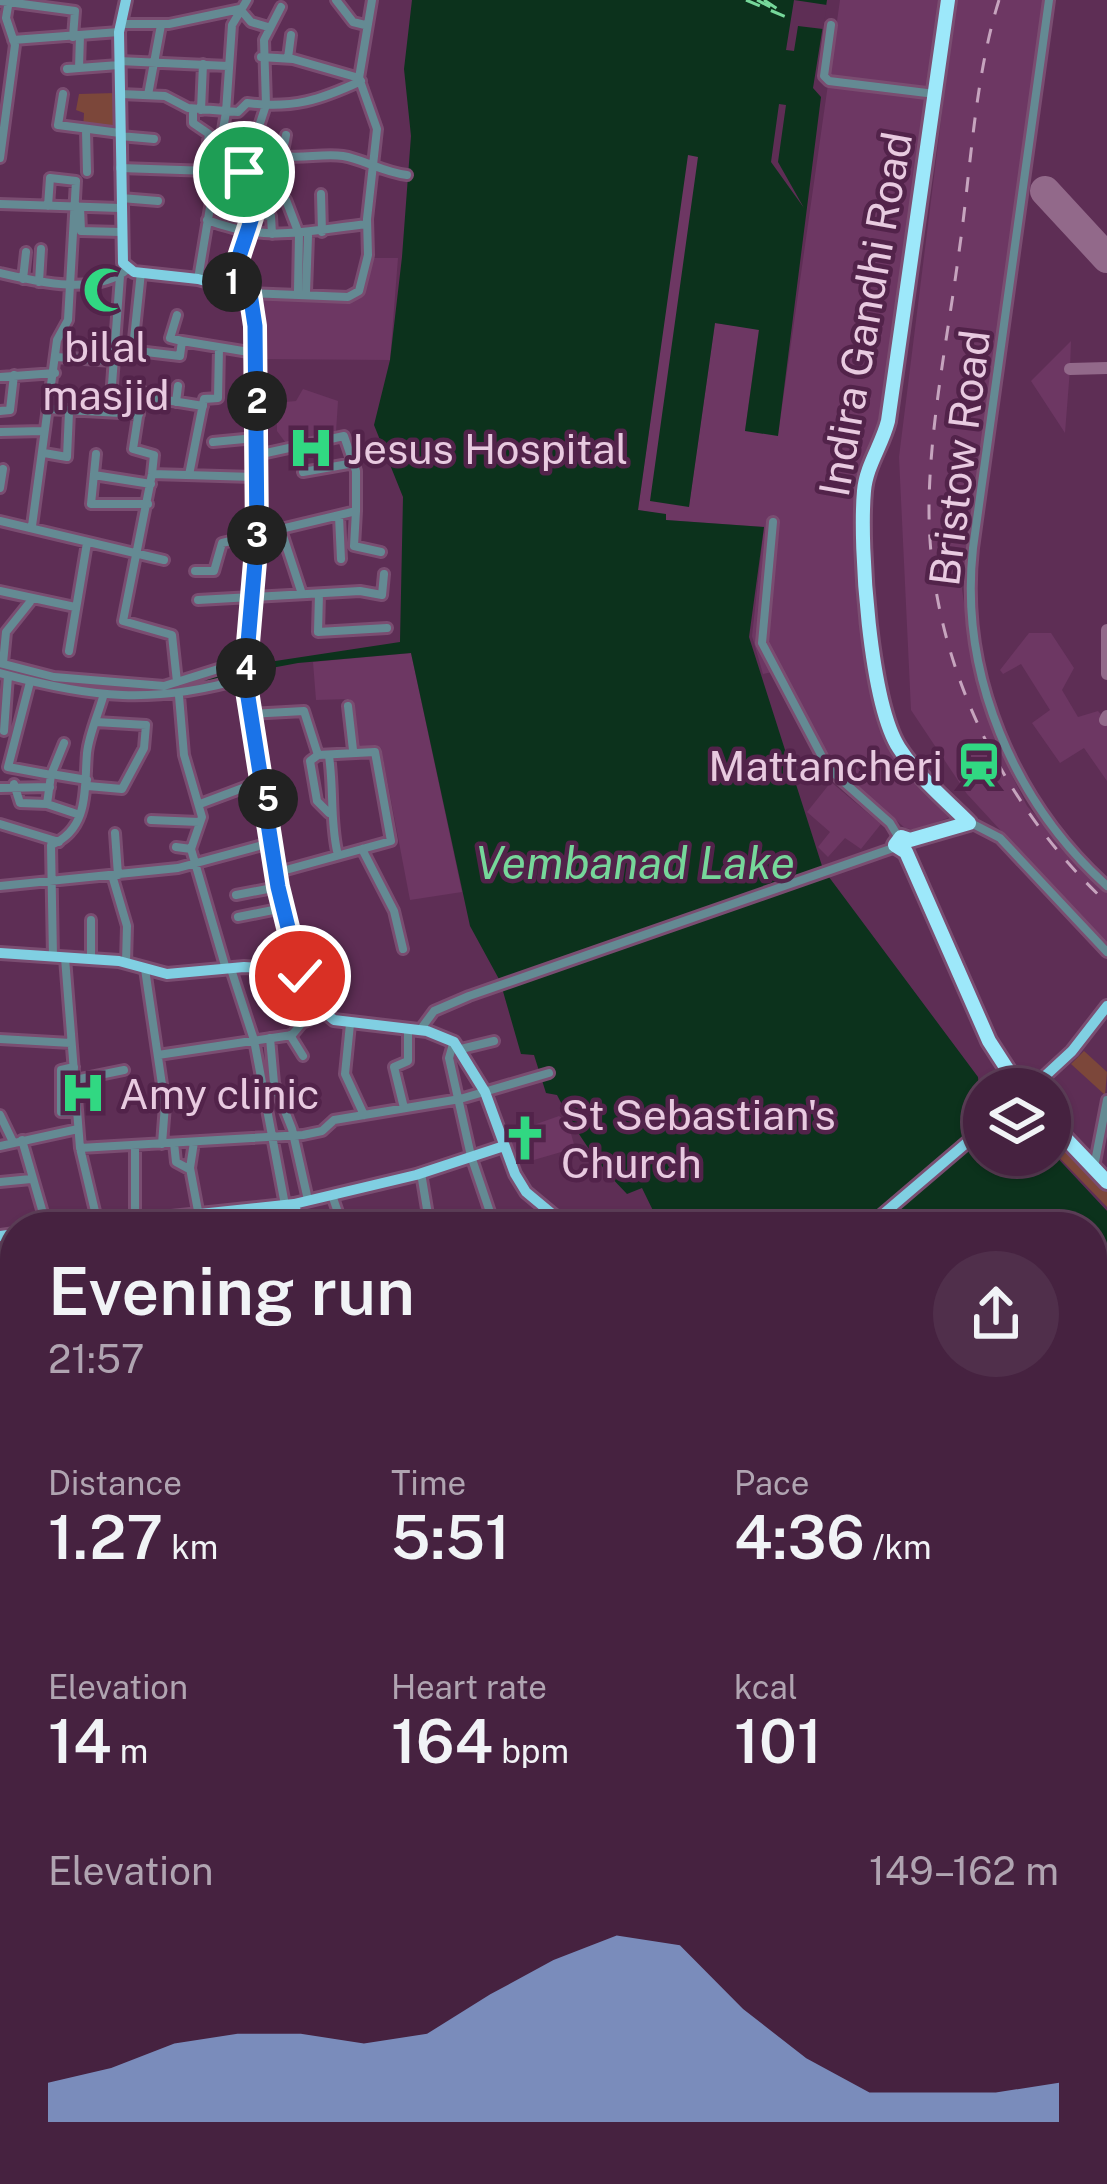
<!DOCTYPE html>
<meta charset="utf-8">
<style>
:root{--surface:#462240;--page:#502f4b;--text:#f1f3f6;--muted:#b0a4b1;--line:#5e3f59;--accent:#90b9f0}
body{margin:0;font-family:"Public Sans",sans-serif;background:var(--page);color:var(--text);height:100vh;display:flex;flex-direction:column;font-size:45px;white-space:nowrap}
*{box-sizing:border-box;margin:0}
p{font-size:39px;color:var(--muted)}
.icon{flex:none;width:66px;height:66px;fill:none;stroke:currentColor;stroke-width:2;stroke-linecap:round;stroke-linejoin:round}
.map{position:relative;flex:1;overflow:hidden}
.panel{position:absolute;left:0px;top:1212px;width:1107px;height:972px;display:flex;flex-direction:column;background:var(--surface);border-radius:48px 48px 0 0;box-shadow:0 3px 9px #0004,0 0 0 3px var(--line)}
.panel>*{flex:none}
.fabs{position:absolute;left:963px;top:1068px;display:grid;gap:24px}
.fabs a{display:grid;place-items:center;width:108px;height:108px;border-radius:50%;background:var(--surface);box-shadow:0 3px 9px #0004,0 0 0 3px var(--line);font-size:60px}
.pin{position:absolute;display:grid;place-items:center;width:102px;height:102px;color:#fff;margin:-51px;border:6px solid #fff;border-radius:50%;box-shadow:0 3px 12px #0007}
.km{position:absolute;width:60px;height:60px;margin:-30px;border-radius:50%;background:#222;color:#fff;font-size:33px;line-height:60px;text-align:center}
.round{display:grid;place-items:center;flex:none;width:126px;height:126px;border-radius:63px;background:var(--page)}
.headline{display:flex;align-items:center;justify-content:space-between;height:204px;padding:0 48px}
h1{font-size:66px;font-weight:600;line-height:90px}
.stats{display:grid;grid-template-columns:repeat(3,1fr);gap:18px;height:204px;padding:12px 48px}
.stats div{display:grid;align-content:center}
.stats b{font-size:60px;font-weight:600}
.stats small{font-size:33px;font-weight:400}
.stats p{font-size:33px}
.chart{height:336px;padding:24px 48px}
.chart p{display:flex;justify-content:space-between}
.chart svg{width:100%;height:216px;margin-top:12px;fill:var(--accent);opacity:.7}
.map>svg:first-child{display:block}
.built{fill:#6d3763}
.green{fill:#7c473a}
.water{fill:#0c321c}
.pier{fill:#5e2e55}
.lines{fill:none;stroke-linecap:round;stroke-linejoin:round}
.ferry{stroke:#76d79a;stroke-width:3;stroke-dasharray:15 12;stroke-linecap:butt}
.taxiway{stroke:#92698a;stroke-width:12}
.runway{stroke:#92698a;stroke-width:30}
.minor-casing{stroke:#7a4d71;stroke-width:14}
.major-casing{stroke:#7a4d71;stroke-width:16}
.highway-casing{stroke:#7a4d71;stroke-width:20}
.minor{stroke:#648a93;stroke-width:8}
.major{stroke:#80cfe2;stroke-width:10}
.highway{stroke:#9de8fa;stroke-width:14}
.rail{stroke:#c6a4be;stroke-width:3;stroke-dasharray:15 15;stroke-linecap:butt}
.route-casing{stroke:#fff;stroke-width:24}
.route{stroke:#1a73e8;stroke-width:15}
.labels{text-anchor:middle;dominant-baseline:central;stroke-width:9;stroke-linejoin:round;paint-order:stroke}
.street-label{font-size:42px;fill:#e8cae0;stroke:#52234a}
.poi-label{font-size:42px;fill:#e8cae0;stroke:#52234a;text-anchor:start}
.water-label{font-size:45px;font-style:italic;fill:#76d79a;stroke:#52234a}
</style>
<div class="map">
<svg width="1107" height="2184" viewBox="0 0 1107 2184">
<rect width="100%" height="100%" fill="#5e2e55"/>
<path class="built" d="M840 0H945L885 423 861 493 882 724 898 758 953 816 916 830 905 828 832 766 777 671 763 674 752 636 764 527 665 520V515L638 510 687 154 698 156 689 506 715 323 759 329 745 430 778 435Z
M956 0H1045L962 589 975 677 997 745 1027 806 1107 892V946L967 794 911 710 899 457Z
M370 258H398L390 360 257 359 256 295 353 299 362 296Z
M1071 341 1070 369 1065 433 1031 381Z
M303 389 338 401 336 432 288 446 277 431V394L285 402 296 401Z
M1029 633H1051L1074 668 1062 690 1078 717 1098 711 1107 721V781L1084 748 1060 763 1032 723 1050 710 1021 664 1003 674 1000 670Z
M411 653 462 892 410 900 381 748 355 746 350 699 316 700 313 662Z
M831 782 881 824 861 849 845 838 828 857 818 847 830 832 807 812Z
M559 1116 568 1123 575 1148 513 1166 502 1136Z
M529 2169 530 2184H483L481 2171Z"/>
<path class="green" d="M116 93V130H83L84 113 76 110 79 94Z
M1084 1051 1107 1072 1105 1095 1071 1064Z
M1050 1130 1107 1187V1207L1050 1148Z
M15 1241V1309L7 1312 0 1295V1243Z"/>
<path class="water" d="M412 0H827L813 88 821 97 778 436 745 431 759 330 715 323 689 507 650 501 698 157 688 155 638 510 666 514V520L764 527 749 637 823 869 978 1077 984 1155H1050V1150L1107 1211V1640L1092 1629V1227H661L642 1188 627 1194C597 1164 575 1131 557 1095L546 1093 534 1055 521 1054 500 981 470 926 411 653 298 663 240 674 193 692 102 695 0 672V668L103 688 155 691 242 666 400 642 403 497 374 425 390 360 402 257 411 136 404 69Z
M0 1317 15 1329V1495C6 1472 0 1457 10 1433Z
M1 1929 15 1948V2019L4 2024Z
M15 2031V2169H115L109 2184H0V2165L5 2162 0 2034Z
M210 2169H341L336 2184H207L203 2172Z"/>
<path class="pier" d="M794 0 827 5 823 29 798 26 794 51 786 50Z
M779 104 786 105 778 162 804 208 771 162Z"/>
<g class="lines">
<path class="ferry" d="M746 0 791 19
M757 0 774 9
M764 0 785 14"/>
<path class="taxiway" d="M1070 369 1107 368
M1107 630V674
M1105 720 1107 716"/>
<path class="runway" d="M1045 191 1107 258"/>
<g class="minor-casing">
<path id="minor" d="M336 0 353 22 365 25
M1049 0 973 548C959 675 1014 802 1107 886
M0 1 75 11 73 37
M121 24H169L240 9 251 22 268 27
M831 25 824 76 829 81 935 94
M13 40 119 32
M261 57 293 59 359 78
M288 58 291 35
M119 61 228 66
M79 68 119 65
M67 69 79 68 80 36
M63 94 58 125 120 133
M121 94 165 96 188 108 238 112 247 103C293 109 320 100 361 81
M148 95 161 25
M193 109V123L209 134 204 172
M201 110 203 64
M86 131 87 172
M120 136 154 139
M282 157 286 135
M0 158 15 45 6 18 9 0
M120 168 270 173 272 196 286 200 299 234 298 291
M244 172 266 105 264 40 281 7
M270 173 275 155C298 160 321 153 343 156 363 159 382 172 407 175
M321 194 322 232
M121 198 158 201
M0 204 120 208
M80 207 81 231 121 232
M250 214 271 216 272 234
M207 220C269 243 305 231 367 224
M0 273C38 282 95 296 128 269
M23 279 26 252
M198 279 226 112 232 25 247 0
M39 282 41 249
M231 286C240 247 258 211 261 172
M306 292 308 236
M250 293 348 297 359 291 368 255 367 219 377 129 359 78 372 0
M177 315 170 338 182 341
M134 339 141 272
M146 352 180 356 182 341 255 353
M56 357 113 361
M0 377 55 373
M142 391 133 449 154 455 152 474 123 621 172 635 177 682
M154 398 203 406
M176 402 178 386
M48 409 139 414
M0 411 10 410 14 375
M110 412 120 276
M0 432 43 431
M213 442 255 438
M44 453 67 457 69 412
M96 454 91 504H148
M303 472 354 463
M152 474 254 477
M94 475 151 484
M189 475 204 399 218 398 219 348
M0 488 3 469
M356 511 354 546 381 552
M339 516 341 559
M0 521 164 560
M773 522 762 643 828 768 890 823 899 838
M32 526 57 340 68 320 76 181 50 178 48 206
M282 533 302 594
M195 571H214L222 543 356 511V471L344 436 257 455
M0 591 75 607
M319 594 318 632 387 628
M198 600 360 591 382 595 384 574
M69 651 87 543
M0 663 54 677 164 686 247 660
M3 663 6 632 30 602
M0 673C92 698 153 705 245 678
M30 682 8 767 51 775
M179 696 184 755 202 817 191 849 226 969
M348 706 353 750
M251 714 304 711 318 755 375 752 391 841 275 873
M4 731 8 676
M64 743 51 775 47 804 80 815
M318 755 310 761 317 801 329 813
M329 756C334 791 330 818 337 851
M51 774 87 780
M14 784 20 803 47 804
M88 786 122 789 144 748 146 725 96 722
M0 788 50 787
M200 804 264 780
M151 820 199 822
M971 823 1000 838 1107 952
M0 824 59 842
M115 833 118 875
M176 847 191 849
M362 849 394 911 403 949
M112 875 127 926 126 962
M0 886 178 868 270 843
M236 895 278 887
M238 917 283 908
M91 920V959
M53 957 51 845C90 829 84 788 87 753 89 734 98 715 103 697
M65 958 80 1148 98 1224
M145 969 165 1105 162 1144
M231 969 254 1040 285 1205
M350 1024 345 1074 364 1115
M420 1030 434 1011 469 996 896 847
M290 1035 303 1056
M270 1038 274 1083 292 1129 308 1200
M0 1039 71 1043
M453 1044 449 1058 471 1156 495 1227
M461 1049 494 1041
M158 1055 292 1035 302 1023 322 1014
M74 1067 61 1070V1112H77
M75 1080 124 1070
M404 1108 394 1067 408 1061V1029
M0 1115 13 1142
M22 1140 47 1227
M194 1142 190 1168 201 1227
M174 1143 176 1162 189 1169
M0 1146 78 1129
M80 1148 303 1135 322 1131 334 1120 460 1099 549 1073
M1094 1167 1107 1100
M421 1173 430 1227
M0 1182 31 1179
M332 1195 343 1227
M259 1209 260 1227
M135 1220V1145
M650 1227 660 1222
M15 1306V1309
M0 1520 15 1558
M0 1578 15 1574
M10 1667 9 1640 15 1628
M0 1670H15
M1092 1686 1107 1682
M1092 1699 1107 1698
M1092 1724 1101 1728V1751
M1092 1752H1107
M1092 1814 1107 1815
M1092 1894 1107 1889
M1101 1930 1102 1894
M1092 1946 1099 1947 1101 1930H1107
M1092 2005H1107
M1092 2016 1107 2019
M1106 2050H1107
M1092 2136H1107
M531 2169 533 2184
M711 2169 716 2184
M776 2169 778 2184
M818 2169 824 2184
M857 2169 874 2184
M991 2169 993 2184
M1003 2169 1005 2184
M187 2184 202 2179
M342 2184 486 2169
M629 2184V2169
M731 2184 755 2169
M883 2184 937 2173 940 2184"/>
</g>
<g class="major-casing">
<path id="major" d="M126 0 119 32 123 263 134 272 198 279 250 293 254 303 257 538 245 678 278 887 300 976 310 1000 334 1020 427 1031 454 1042 485 1092 515 1174 526 1192 568 1227
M0 953 119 961 167 974 244 967 281 969 300 976
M1031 1089 1072 1051 1107 1006
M294 1204 300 1227
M77 1227 294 1204 416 1175 501 1147
M868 1227 984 1128
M0 1236 15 1234
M0 1767 8 1765 15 1795
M477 2169 480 2184
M1034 2169 1038 2184"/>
</g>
<g class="highway-casing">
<path id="highway" d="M948 0 888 421C882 445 866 466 864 491 859 547 870 703 899 748 917 776 946 800 969 823
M969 823 910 840 901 837 895 845 906 852 989 1041 1020 1089
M1050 1122 1107 1182"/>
</g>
<use href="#minor" class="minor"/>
<use href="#major" class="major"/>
<use href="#highway" class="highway"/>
<path class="rail" d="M999 0C974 80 971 170 959 252 948 336 930 422 929 506 928 656 1000 803 1107 903"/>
</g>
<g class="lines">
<g class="route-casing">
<path id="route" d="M244 172H261C259 211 239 247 231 286L250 293 255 326 257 538 245 678 278 887 300 976"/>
</g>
<use href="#route" class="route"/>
</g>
<defs>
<g id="mosque-bare" transform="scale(3.6)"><path d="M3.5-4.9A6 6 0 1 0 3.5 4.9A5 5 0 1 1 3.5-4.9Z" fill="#31d882" stroke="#52234a" stroke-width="2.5" paint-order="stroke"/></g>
<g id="hospital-bare" transform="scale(3.6)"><path d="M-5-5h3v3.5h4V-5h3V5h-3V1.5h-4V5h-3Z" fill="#31d882" stroke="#52234a" stroke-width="2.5" paint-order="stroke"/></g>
<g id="station-bare" transform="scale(3.6)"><path d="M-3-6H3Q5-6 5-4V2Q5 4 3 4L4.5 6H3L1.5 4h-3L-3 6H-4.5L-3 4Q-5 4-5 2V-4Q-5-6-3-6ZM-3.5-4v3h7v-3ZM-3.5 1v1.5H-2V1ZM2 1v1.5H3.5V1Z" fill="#31d882" stroke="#52234a" stroke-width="2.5" paint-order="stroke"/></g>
<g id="church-bare" transform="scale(3.6)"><path d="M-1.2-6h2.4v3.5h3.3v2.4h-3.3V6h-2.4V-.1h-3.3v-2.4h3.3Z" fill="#31d882" stroke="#52234a" stroke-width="2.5" paint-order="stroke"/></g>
</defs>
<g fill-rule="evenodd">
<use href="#mosque-bare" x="106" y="290"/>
<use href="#hospital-bare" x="311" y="448"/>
<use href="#station-bare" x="979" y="765"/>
<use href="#hospital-bare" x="83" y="1093"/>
<use href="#church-bare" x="525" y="1138"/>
</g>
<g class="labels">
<g class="street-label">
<text transform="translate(865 314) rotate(-80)">Indira Gandhi Road</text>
<text transform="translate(959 458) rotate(-83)">Bristow Road</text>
</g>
<g class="poi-label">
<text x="106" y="346" text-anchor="middle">bilal<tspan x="106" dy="48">masjid</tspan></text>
<text x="347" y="448">Jesus Hospital</text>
<text x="943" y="765" text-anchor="end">Mattancheri</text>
<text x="119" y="1093">Amy clinic</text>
<text x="561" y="1114">St Sebastian's<tspan x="561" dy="48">Church</tspan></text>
</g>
<g class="water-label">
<text x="635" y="862">Vembanad Lake</text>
</g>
</g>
</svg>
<div class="fabs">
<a><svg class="icon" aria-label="layers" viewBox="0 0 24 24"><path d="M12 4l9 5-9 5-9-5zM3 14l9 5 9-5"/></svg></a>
</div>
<div class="pin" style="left:244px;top:172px;background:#1e9e55"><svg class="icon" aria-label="arrive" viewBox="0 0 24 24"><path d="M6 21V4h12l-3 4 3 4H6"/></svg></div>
<div class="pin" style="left:300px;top:976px;background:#d93025"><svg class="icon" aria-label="check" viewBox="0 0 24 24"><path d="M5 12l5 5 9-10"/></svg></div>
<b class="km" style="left:232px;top:282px">1</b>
<b class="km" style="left:257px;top:401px">2</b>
<b class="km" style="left:257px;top:535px">3</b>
<b class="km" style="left:246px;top:668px">4</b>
<b class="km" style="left:268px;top:799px">5</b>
<section class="panel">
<div class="headline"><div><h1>Evening run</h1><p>21:57</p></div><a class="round"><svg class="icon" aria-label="share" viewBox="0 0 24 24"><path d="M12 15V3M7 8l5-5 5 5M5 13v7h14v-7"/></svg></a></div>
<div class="stats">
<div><p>Distance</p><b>1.27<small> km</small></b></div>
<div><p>Time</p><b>5:51</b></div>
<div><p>Pace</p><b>4:36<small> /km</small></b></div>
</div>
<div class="stats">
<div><p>Elevation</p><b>14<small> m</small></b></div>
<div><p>Heart rate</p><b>164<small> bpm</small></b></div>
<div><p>kcal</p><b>101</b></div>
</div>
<div class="chart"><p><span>Elevation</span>149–162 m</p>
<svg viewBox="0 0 160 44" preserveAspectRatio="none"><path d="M0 44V36L10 33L20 28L30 26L40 26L50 28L60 26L70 18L80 11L90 6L100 8L110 21L120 31L130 38L140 38L150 38L160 36V44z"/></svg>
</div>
</section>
</div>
